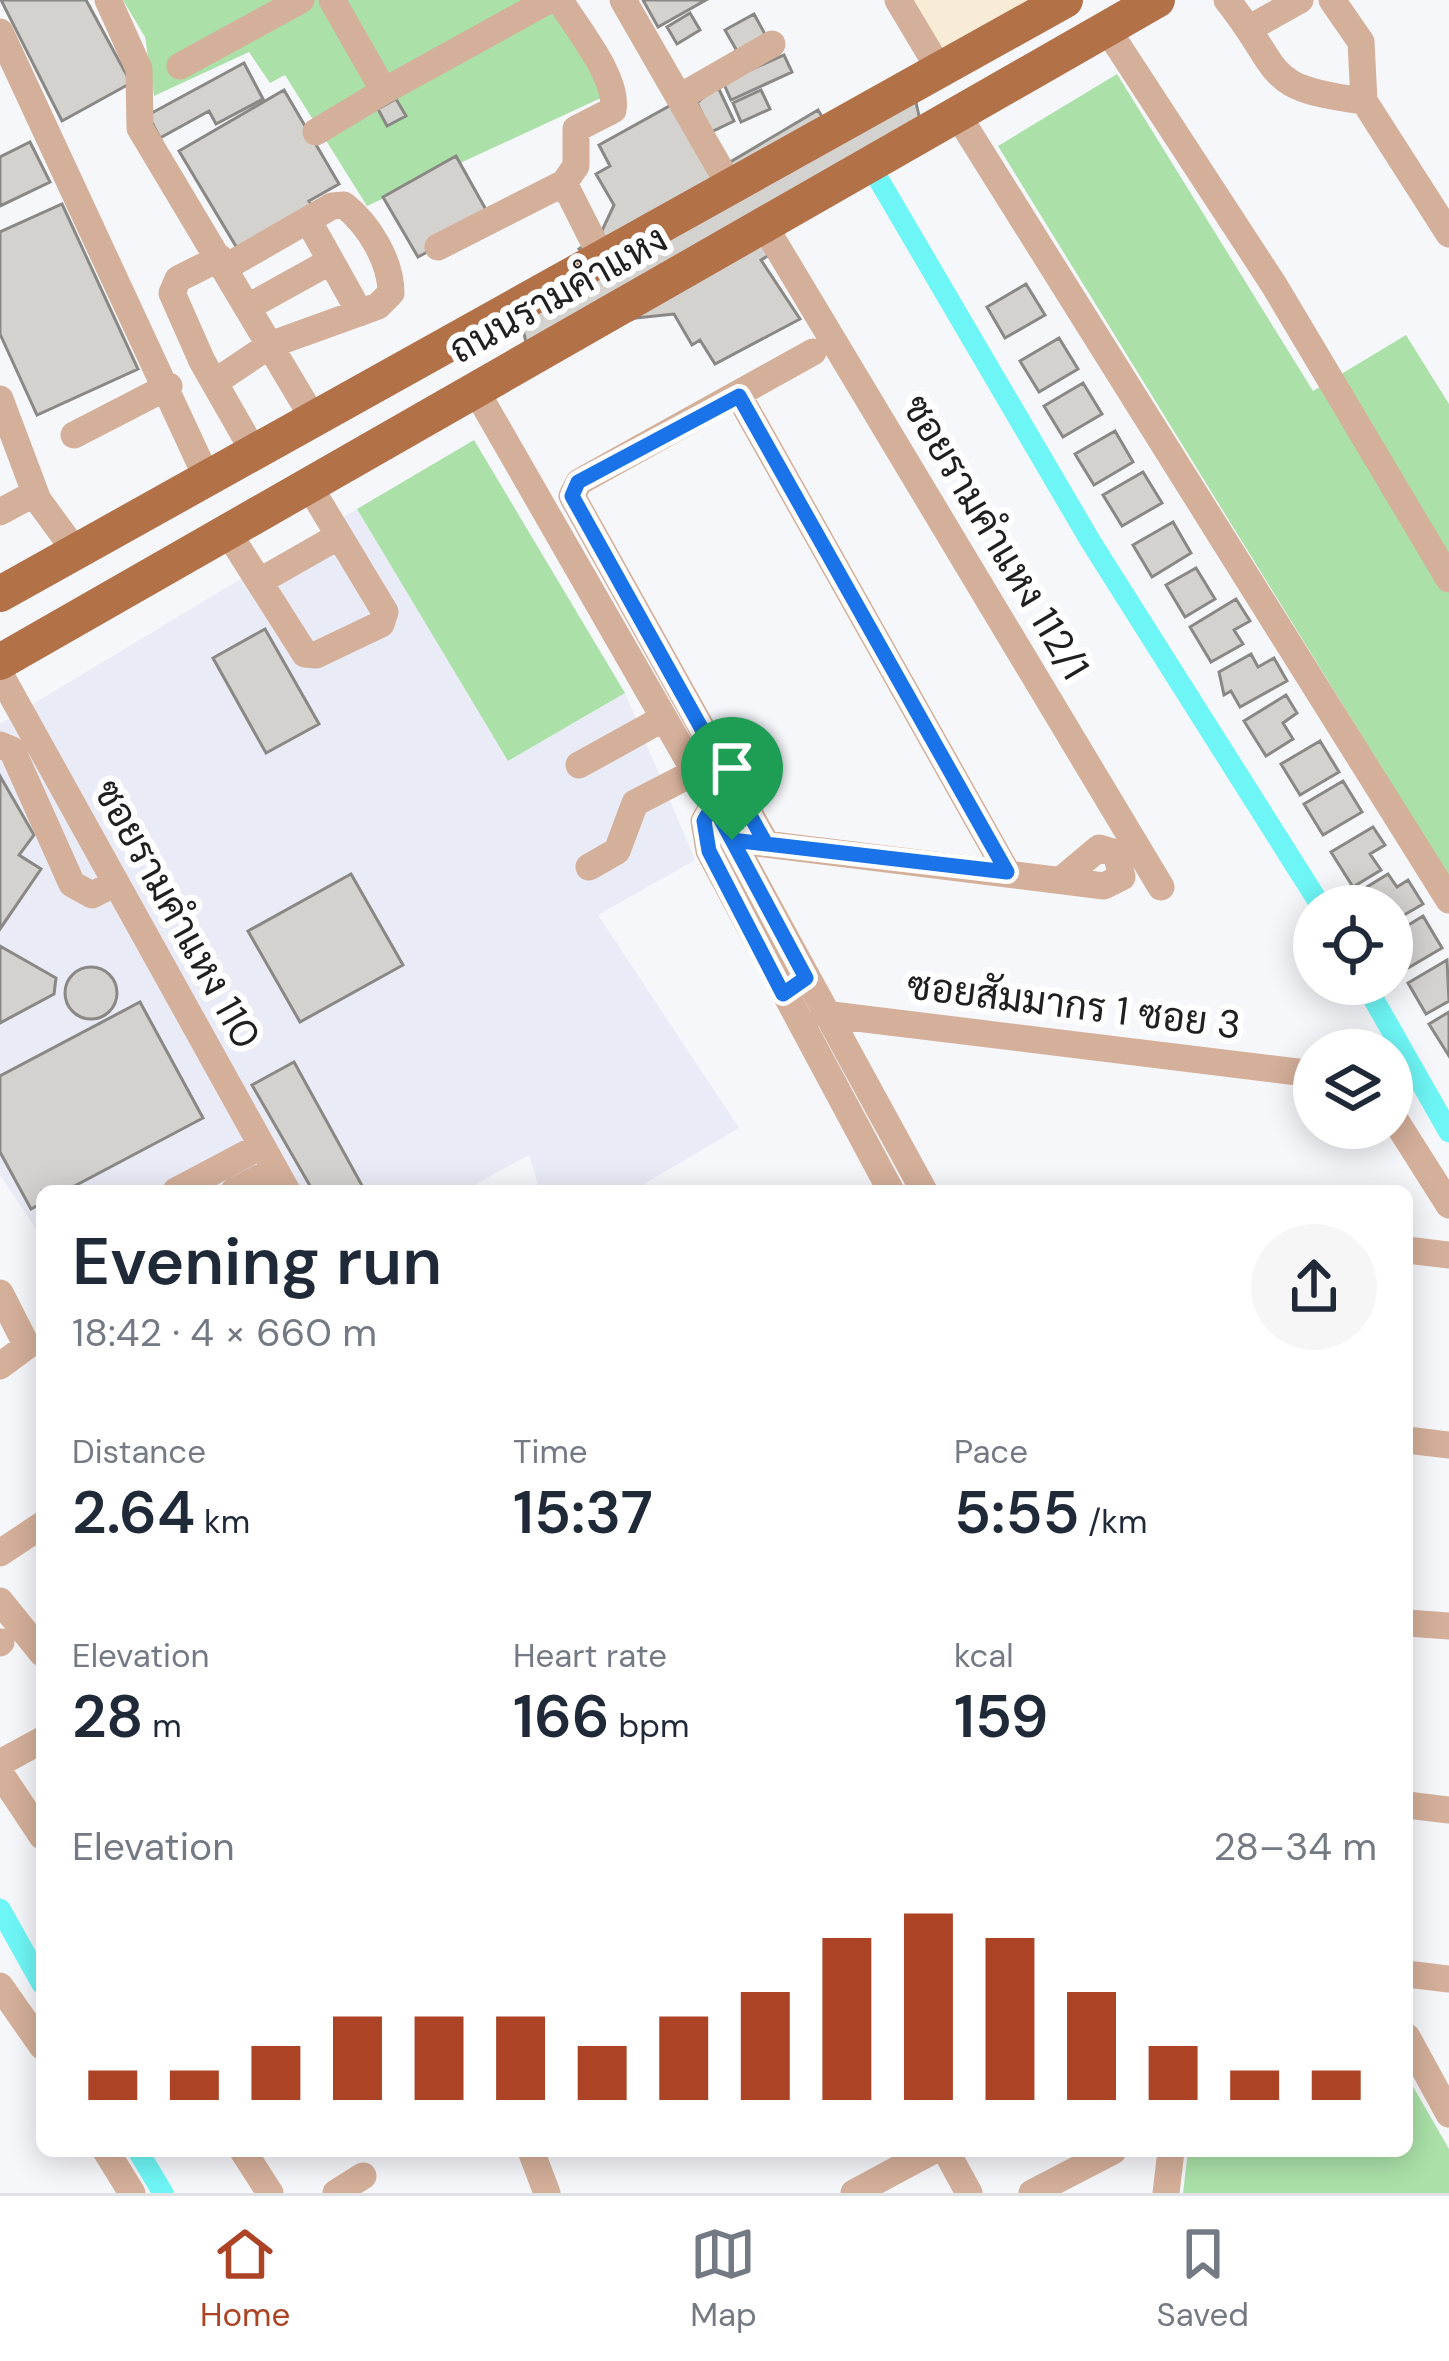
<!DOCTYPE html>
<meta charset="utf-8">
<style>
:root{--surface:#fff;--page:#f6f6f7;--text:#1f2937;--muted:#747a83;--line:#e0e1e3;--accent:#ab4324}
body{margin:0;font-family:"DM Sans",Sarabun,sans-serif;background:var(--page);color:var(--text);height:100vh;display:flex;flex-direction:column;font-size:45px;white-space:nowrap}
*{box-sizing:border-box;margin:0}
p{font-size:39px;color:var(--muted)}
.icon{flex:none;width:66px;height:66px;fill:none;stroke:currentColor;stroke-width:2;stroke-linecap:round;stroke-linejoin:round}
.map{position:relative;flex:1;overflow:hidden}
.drawer{position:absolute;left:36px;top:1185px;width:1377px;height:972px;display:flex;flex-direction:column;background:var(--surface);border-radius:18px;box-shadow:0 6px 30px #0003}
.drawer>*{flex:none}
.tools{position:absolute;left:1293px;top:885px;display:grid;gap:24px}
.tools a{display:grid;place-items:center;width:120px;height:120px;border-radius:50%;background:var(--surface);box-shadow:0 6px 30px #0003;font-size:60px}
.pin{position:absolute;display:grid;place-items:center;width:102px;height:102px;color:#fff;margin:-123px -51px;border-radius:50% 50% 50% 0;rotate:-45deg;box-shadow:0 0 12px #0007}
.pin .icon{rotate:45deg}
.round{display:grid;place-items:center;flex:none;width:126px;height:126px;border-radius:63px;background:var(--page)}
.overview{display:flex;align-items:center;justify-content:space-between;height:204px;padding:0 36px}
h1{font-size:66px;font-weight:600;line-height:90px}
.stats{display:grid;grid-template-columns:repeat(3,1fr);gap:18px;height:204px;padding:12px 36px}
.stats div{display:grid;align-content:center}
.stats b{font-size:60px;font-weight:600}
.stats small{font-size:33px;font-weight:400}
.stats p{font-size:33px}
.chart{height:336px;padding:24px 36px}
.chart p{display:flex;justify-content:space-between}
.chart svg{width:100%;height:216px;margin-top:12px;stroke:var(--accent);stroke-width:6}
.menu{display:flex;justify-content:space-around;align-items:center;height:168px;border-top:3px solid var(--line);background:var(--surface);font-size:33px;color:var(--muted)}
.menu a{display:grid;justify-items:center;gap:6px}
.menu .on{color:var(--accent)}
.map>svg:first-child{display:block}
.built{fill:#e9ebf6}
.medical{fill:#f8ecd7}
.green{fill:#abe1a8}
.lines{fill:none;stroke-linecap:round;stroke-linejoin:round}
.canal{stroke:#6ef6f6;stroke-width:21}
.building{fill:#d4d2cf;stroke:#8a8885;stroke-width:3}
.minor{stroke:#d4af99;stroke-width:27}
.major{stroke:#b27147;stroke-width:36}
.route-casing{stroke:#fff;stroke-width:24}
.route{stroke:#1a73e8;stroke-width:15}
.labels{text-anchor:middle;dominant-baseline:central;stroke-width:12;stroke-linejoin:round;paint-order:stroke}
.street-label{font-size:39px;fill:#202021;stroke:#fff}
</style>
<div class="map">
<svg width="1449" height="2193" viewBox="0 0 1449 2193">
<rect width="100%" height="100%" fill="#f6f7fb"/>
<path class="built" d="M357 509 508 761 625 693 695 860 598 915 739 1128 632 1191H540L529 1155 463 1191H42V1238L0 1175V724Z"/>
<path class="medical" d="M911 0H1051L948 59Z"/>
<path class="green" d="M123 0H552L603 97 367 206 285 75 270 83 249 52 154 96 145 37Z
M1117 74 1313 391 1406 335 1449 404V877L998 146Z
M474 440 625 693 508 761 357 509Z
M1407 2076 1449 2149V2193H1183L1188 2151H1407Z"/>
<g class="lines">
<path class="canal" d="M866 158 1091 542 1321 906
M1365 984 1449 1132
M0 1909 42 1984
M138 2151 163 2193"/>
</g>
<path class="building" d="M1 0H86L131 83 62 121Z
M643 0H706L658 27Z
M690 13 700 30 677 44 667 27Z
M754 14 766 36 737 51 725 30Z
M784 55 792 72 731 100 723 82Z
M244 63 263 99 216 124 209 111 160 138 148 115Z
M910 76 922 129 767 239 774 252 761 260 800 319 715 364 700 340 692 345 674 314 636 318 528 351 516 299 587 261 579 249 600 235 614 205 596 174 610 166 599 145 673 104 725 165 818 110 826 123Z
M717 85 734 121 711 132 697 103Z
M284 90 339 184 309 201 316 212 237 248 179 151Z
M761 90 770 109 741 122 733 103Z
M396 99 406 116 387 126 378 109Z
M30 142 50 182 0 206V157Z
M456 156 490 217 418 257 383 197Z
M62 204 138 369 37 415 0 334V232Z
M1026 284 1045 315 1005 338 987 307Z
M1059 338 1078 369 1039 392 1020 361Z
M1083 383 1102 414 1063 437 1044 406Z
M1115 431 1133 462 1094 485 1075 454Z
M1143 472 1162 503 1122 526 1103 495Z
M1173 522 1191 553 1152 577 1133 545Z
M1196 568 1215 599 1185 617 1166 585Z
M1236 599 1250 621 1234 630 1243 644 1211 662 1190 627Z
M265 629 319 724 266 753 213 658Z
M1251 654 1258 667 1274 658 1287 681 1240 707 1231 691 1224 695 1219 672Z
M1286 695 1297 713 1283 723 1293 739 1266 756 1244 721Z
M1320 741 1339 772 1300 795 1281 764Z
M0 776 34 835 19 855 41 869 0 929Z
M1343 781 1362 812 1323 835 1304 804Z
M1373 827 1385 845 1370 854 1381 870 1353 887 1331 852Z
M351 874 403 965 300 1022 248 931Z
M1388 874 1397 887 1408 880 1423 904 1392 922V906H1365L1357 893Z
M1423 916 1442 948 1403 971 1392 953V935Z
M0 946 56 978 54 994 0 1023Z
M1447 960 1449 1001 1426 1014 1408 983Z
M65 993a26 26 0 1 1 52 0a26 26 0 1 1-52 0Z
M140 1002 203 1118 65 1191H42V1203L31 1209 0 1152V1076Z
M1449 1012V1056L1429 1024Z
M294 1062 365 1191H313L252 1085Z"/>
<g class="lines">
<path class="minor" d="M108 0 139 69 140 128 313 418
M332 0 384 91 549 0
M623 0 730 186
M898 0 941 72
M1227 0C1285 72 1259 88 1364 101L1449 234
M1332 0 1361 42 1364 101
M1250 28 1300 0
M1107 29 1274 285 1449 579
M0 32 207 478
M180 66 301 0
M680 97 772 44
M957 114 1449 900
M316 132 384 91
M564 183 602 258
M308 220 360 313
M765 227 1161 887
M438 247 564 183 576 166V129L613 110C619 78 576 28 560 0
M220 258 178 279 172 293 202 361 254 452
M248 307 331 261
M215 382 270 345 378 306 391 293C391 261 369 225 344 205L332 206 226 267
M475 389 695 772 924 1191
M739 396 1007 872
M0 399 38 500 76 552
M74 435 169 386
M0 512 35 493
M227 531 305 654 316 655 381 624 385 612 308 484
M260 581 339 536
M0 674 287 1191
M0 745 12 750 72 884 92 895 116 883
M579 765 664 718
M713 805 704 821 709 851 891 1191
M749 842 1104 886 1122 877 1116 853 1099 848 1061 880
M766 843 572 496 579 482 813 352
M589 867 617 851 635 803 695 772
M824 1014 1314 1074
M1392 1115 1449 1205
M176 1191 261 1146
M234 1191 275 1170
M1407 1250 1449 1255
M0 1293 27 1346 0 1366
M1407 1440 1449 1445
M0 1553 42 1525
M0 1601 42 1653
M1407 1623 1449 1626
M0 1643 1 1642
M0 1763 42 1740
M0 1773 42 1836
M1407 1805 1449 1810
M1407 1974 1449 1979
M0 1986 42 2046
M1407 2037 1449 2114
M106 2151 132 2193
M243 2151 270 2193
M531 2151 547 2193
M946 2151 969 2193
M336 2193 363 2176
M854 2193 932 2151
M1032 2193 1113 2151
M1166 2193 1171 2151"/>
<path class="major" d="M0 594 1065 0
M0 662 1157 0"/>
</g>
<g class="lines">
<g class="route-casing">
<path id="route" d="M732 840 806 978 783 994 709 851 704 821 713 805 732 840 1007 872 739 396 578 482 572 496 766 844 732 840"/>
</g>
<use href="#route" class="route"/>
</g>
<g class="labels">
<g class="street-label">
<text transform="translate(558 294) rotate(-29)">ถนนรามคำแหง</text>
<text transform="translate(996 537) rotate(59)">ซอยรามคำแหง 112/1</text>
<text transform="translate(177 914) rotate(61)">ซอยรามคำแหง 110</text>
<text transform="translate(1074 1005) rotate(7)">ซอยสัมมากร 1 ซอย 3</text>
</g>
</g>
</svg>
<div class="tools">
<a><svg class="icon" aria-label="locate" viewBox="0 0 24 24"><circle cx="12" cy="12" r="6"/><path d="M12 2v4M12 18v4M2 12h4M18 12h4"/></svg></a>
<a><svg class="icon" aria-label="layers" viewBox="0 0 24 24"><path d="M12 4l9 5-9 5-9-5zM3 14l9 5 9-5"/></svg></a>
</div>
<div class="pin" style="left:732px;top:840px;background:#1e9e55"><svg class="icon" aria-label="arrive" viewBox="0 0 24 24"><path d="M6 21V4h12l-3 4 3 4H6"/></svg></div>
<section class="drawer">
<div class="overview"><div><h1>Evening run</h1><p>18:42 · 4 × 660 m</p></div><a class="round"><svg class="icon" aria-label="share" viewBox="0 0 24 24"><path d="M12 15V3M7 8l5-5 5 5M5 13v7h14v-7"/></svg></a></div>
<div class="stats">
<div><p>Distance</p><b>2.64<small> km</small></b></div>
<div><p>Time</p><b>15:37</b></div>
<div><p>Pace</p><b>5:55<small> /km</small></b></div>
</div>
<div class="stats">
<div><p>Elevation</p><b>28<small> m</small></b></div>
<div><p>Heart rate</p><b>166<small> bpm</small></b></div>
<div><p>kcal</p><b>159</b></div>
</div>
<div class="chart"><p><span>Elevation</span>28–34 m</p>
<svg viewBox="0 0 160 44" preserveAspectRatio="none"><path d="M5 44V38M15 44V38M25 44V33M35 44V27M45 44V27M55 44V27M65 44V33M75 44V27M85 44V22M95 44V11M105 44V6M115 44V11M125 44V22M135 44V33M145 44V38M155 44V38"/></svg>
</div>
</section>
</div>
<nav class="menu">
<a class="on"><svg class="icon" aria-label="home" viewBox="0 0 24 24"><path d="M3 11l9-7 9 7M6 9v11h12V9"/></svg>Home</a>
<a><svg class="icon" aria-label="map" viewBox="0 0 24 24"><path d="M3 6l6-2 6 2 6-2v14l-6 2-6-2-6 2zM9 4v14M15 6v14"/></svg>Map</a>
<a><svg class="icon" aria-label="saved" viewBox="0 0 24 24"><path d="M7 4h10v16l-5-4-5 4z"/></svg>Saved</a>
</nav>
